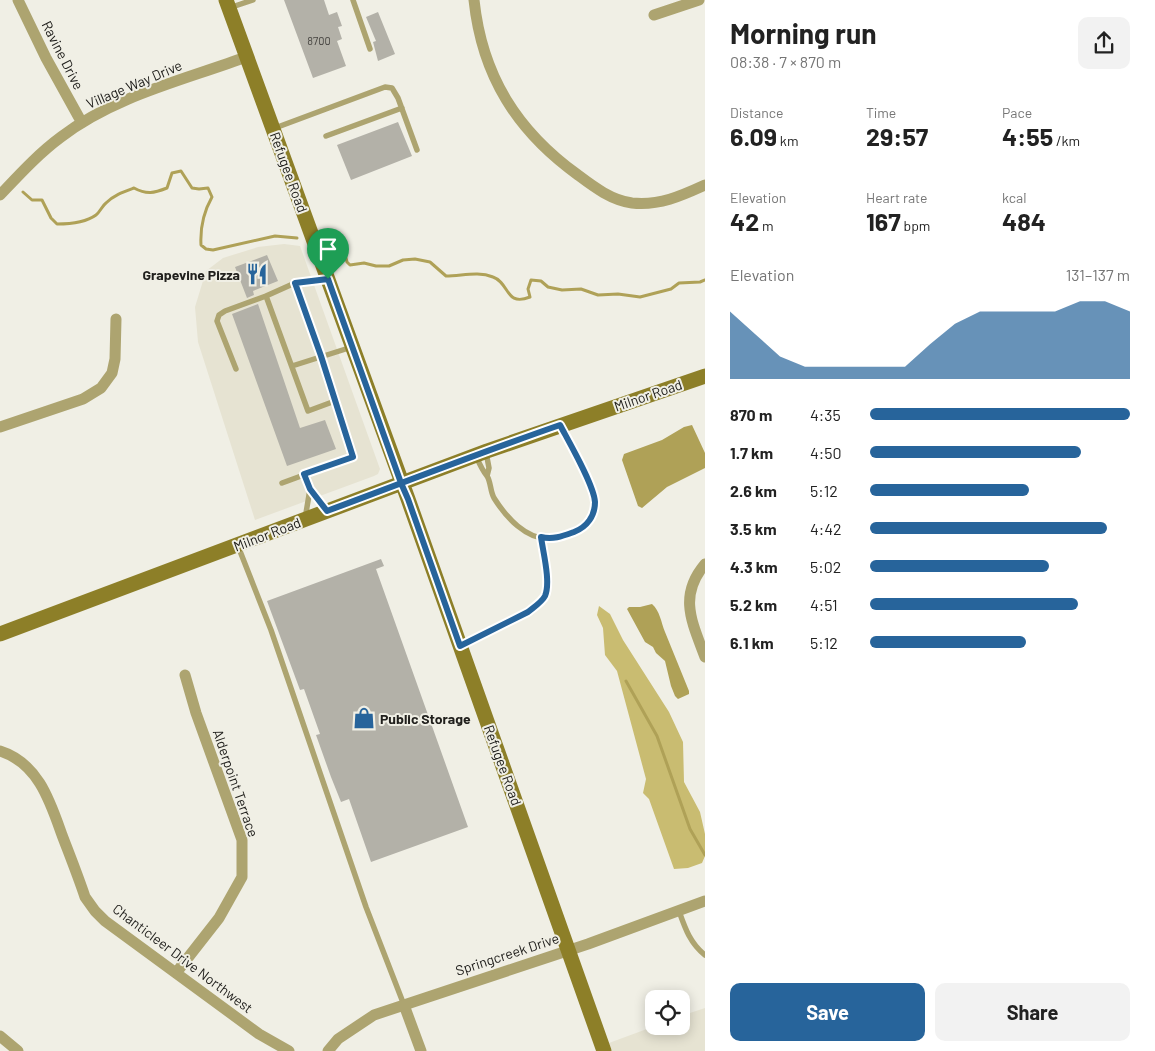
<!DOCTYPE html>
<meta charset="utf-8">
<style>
:root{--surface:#fff;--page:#f2f2f2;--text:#222;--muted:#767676;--accent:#27649b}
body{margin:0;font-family:Barlow,sans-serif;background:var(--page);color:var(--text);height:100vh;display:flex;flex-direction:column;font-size:19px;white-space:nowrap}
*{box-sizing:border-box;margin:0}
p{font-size:16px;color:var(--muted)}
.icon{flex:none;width:28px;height:28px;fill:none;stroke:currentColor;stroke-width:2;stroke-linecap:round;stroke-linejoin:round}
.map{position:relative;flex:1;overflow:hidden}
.drawer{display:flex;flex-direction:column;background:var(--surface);width:450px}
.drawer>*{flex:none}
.fabs{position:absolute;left:645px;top:990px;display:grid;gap:10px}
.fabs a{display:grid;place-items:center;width:45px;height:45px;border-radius:10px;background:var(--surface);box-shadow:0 2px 12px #0003;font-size:25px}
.pin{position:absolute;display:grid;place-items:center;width:42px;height:42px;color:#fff;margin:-51px -21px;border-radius:50% 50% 50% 0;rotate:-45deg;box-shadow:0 0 5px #0007}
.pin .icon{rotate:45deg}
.round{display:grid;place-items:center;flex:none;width:52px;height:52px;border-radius:10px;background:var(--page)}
.summary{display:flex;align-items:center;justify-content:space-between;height:85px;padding:0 25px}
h1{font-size:28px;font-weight:700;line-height:38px}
.stats{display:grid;grid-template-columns:repeat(3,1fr);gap:8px;height:85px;padding:5px 25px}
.stats div{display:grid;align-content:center}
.stats b{font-size:25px;font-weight:700}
.stats small{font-size:14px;font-weight:400}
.stats p{font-size:14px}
.chart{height:140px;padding:10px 25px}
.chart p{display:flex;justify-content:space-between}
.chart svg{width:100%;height:90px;margin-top:5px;fill:var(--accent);opacity:.7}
.cta{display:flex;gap:10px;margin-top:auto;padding:10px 25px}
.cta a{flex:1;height:58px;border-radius:10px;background:var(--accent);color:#fff;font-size:20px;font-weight:700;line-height:58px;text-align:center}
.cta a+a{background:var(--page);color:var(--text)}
ul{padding:0 25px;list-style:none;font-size:16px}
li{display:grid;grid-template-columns:80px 60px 1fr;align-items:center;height:38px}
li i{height:12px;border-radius:6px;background:var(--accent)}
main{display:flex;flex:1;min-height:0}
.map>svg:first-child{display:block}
.built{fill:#e6e3d2}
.forest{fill:#c9bc71}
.water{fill:#afa157}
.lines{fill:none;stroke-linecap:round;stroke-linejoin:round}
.stream{stroke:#afa157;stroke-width:3}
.building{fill:#b3b1a8}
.lane{stroke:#ada470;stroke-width:5.5}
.street{stroke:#ada470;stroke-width:11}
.secondary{stroke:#8d7f28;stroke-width:15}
.route-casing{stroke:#fff;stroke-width:10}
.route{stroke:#27649b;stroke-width:6}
.labels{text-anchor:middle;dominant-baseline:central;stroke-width:4;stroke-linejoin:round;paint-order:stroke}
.number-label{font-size:11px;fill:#464440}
.street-label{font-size:14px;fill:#21201d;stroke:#f0efe5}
.poi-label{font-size:14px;font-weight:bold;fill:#21201d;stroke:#f0efe5;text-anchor:end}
</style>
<main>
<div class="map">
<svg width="705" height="1051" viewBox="0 0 705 1051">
<rect width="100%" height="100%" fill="#f0efe5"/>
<path class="built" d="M284 244 300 246 380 469 378 474 374 476 255 520 198 342 195 307 206 271 223 258 258 247Z
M705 1008V1051H612L609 1043 655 1026H681V1016Z"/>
<path class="forest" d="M599 606 610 614 623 640 669 712 683 742 684 782 700 812 705 834V856L702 863 688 868 674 869 649 799 643 793 646 779 617 671 605 655 603 628 597 615Z"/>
<path class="water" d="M692 425 705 453V468L667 487 642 508 638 506 622 460 624 454 662 440 684 427Z
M652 604C660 611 661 622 665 632 673 652 681 671 689 691V694L678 699 675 696 671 686 665 661 656 653 653 647 645 642 627 609 629 607H640Z"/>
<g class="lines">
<path class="stream" d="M23 192 32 200H42L51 218 57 224C70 224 85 223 96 215 100 212 102 206 106 203 114 195 123 192 134 188 147 195 154 193 167 188L172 173 181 171 192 188 199 189 208 188 212 197C203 213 200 227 201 245L206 249 213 250 275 236 297 238
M333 239H338L342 241 347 262 350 265 364 263 376 266H389L403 260 415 259 430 262 446 276C462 276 478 271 493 277 510 283 505 307 530 297L528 289 531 280 541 281 548 287 562 290 581 289 598 295 618 294 640 297 671 289 679 283 700 282 705 280
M626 681 657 736 690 829 705 855"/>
</g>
<path class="building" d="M284 0H324L329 15 337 12 342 26 338 27 342 39 337 41 346 66 313 78Z
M378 12 395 54 378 61 373 42 376 41 366 17Z
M398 122 412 156 351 180 337 145Z
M267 255 278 281 253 291 254 295 247 298 235 267Z
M258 304 300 428 325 420 336 449 287 466 232 314Z
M381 559 384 566 376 569 468 827 371 862 349 799 341 802 331 777 316 735 320 734 304 689 300 690 267 601Z"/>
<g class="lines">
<path class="lane" d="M353 0 370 49
M229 8 253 0
M275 128 385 87 392 88 398 98 417 150
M326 136 402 108
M295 283 321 356 335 401
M292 366 352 347
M236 369 217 321 219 315 225 311 266 296
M486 452 489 468 487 476
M476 456C479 463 482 470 487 476 491 482 490 491 494 498 506 517 526 540 551 539 558 539 566 535 573 532 586 527 594 519 594 504 595 486 570 444 561 427
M304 474 310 489 327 510
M282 483 353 457 335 401 308 411 266 296 295 283 326 279
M305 519 310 489
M238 546 271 630 366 907 404 1005
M461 646 528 612C534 607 542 603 545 596 551 582 543 552 541 537
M679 911C685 928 690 943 705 955"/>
<path class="street" d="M18 0 46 58 82 123
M474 0C482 76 517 131 578 175 594 187 611 200 632 203 659 206 681 196 705 185
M654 15 699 0
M0 195C19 175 38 154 61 137 114 96 184 80 246 57
M0 427 83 399 101 388 112 373 115 359 116 319
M705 564C678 596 692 622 705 657
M0 751C38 763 50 801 62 835 70 856 78 876 85 897L95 911 105 921 259 1034 289 1051
M176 973 219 918 242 877V840L196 713 185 675
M404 1005 421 1051
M0 1036 18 1051
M328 1051 338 1039 374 1015 588 944 705 901"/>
<path class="secondary" d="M226 0 408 499 604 1051
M0 634 487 451 705 376"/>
</g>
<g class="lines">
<g class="route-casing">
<path id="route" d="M328 279 401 483 408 499 460 646 528 612C534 607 542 602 545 596 551 582 543 552 541 537 553 540 563 536 574 532 587 527 595 516 595 502 594 485 569 442 560 425 482 452 405 482 327 511L310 489 304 474 353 457 321 356 295 283 328 279"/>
</g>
<use href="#route" class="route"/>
</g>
<defs>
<g id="restaurant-bare" transform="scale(1.725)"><path d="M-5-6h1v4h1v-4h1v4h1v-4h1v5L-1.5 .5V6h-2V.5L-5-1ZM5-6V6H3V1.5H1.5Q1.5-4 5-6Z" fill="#27649b" stroke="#f0efe5" stroke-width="2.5" paint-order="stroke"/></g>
<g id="shop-bare" transform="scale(1.725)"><path d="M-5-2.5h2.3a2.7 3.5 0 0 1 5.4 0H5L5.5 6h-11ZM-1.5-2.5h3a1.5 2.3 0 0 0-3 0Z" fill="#27649b" stroke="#f0efe5" stroke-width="2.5" paint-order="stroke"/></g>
</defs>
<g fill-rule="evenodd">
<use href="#restaurant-bare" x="257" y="274"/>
<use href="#shop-bare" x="364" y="718"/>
</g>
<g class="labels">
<g class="number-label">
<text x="319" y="40">8700</text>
</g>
<g class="street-label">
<text transform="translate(63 55) rotate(63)">Ravine Drive</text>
<text transform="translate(134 84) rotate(-23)">Village Way Drive</text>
<text transform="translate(289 172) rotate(70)">Refugee Road</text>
<text transform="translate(648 395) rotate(-19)">Milnor Road</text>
<text transform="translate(267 534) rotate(-21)">Milnor Road</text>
<text transform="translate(503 765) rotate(70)">Refugee Road</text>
<text transform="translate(236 783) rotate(71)">Alderpoint Terrace</text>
<text transform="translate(507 954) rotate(-18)">Springcreek Drive</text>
<text transform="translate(183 958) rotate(37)">Chanticleer Drive Northwest</text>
</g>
<g class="poi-label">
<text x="240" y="274">Grapevine Pizza</text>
<text x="380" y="718" text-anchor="start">Public Storage</text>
</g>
</g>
</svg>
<div class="fabs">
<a><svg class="icon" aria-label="locate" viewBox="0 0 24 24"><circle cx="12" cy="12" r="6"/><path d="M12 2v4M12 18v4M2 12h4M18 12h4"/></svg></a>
</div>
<div class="pin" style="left:328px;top:279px;background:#1e9e55"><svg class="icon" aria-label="arrive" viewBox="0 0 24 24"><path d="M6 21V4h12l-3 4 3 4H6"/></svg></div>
</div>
<section class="drawer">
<div class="summary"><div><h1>Morning run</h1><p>08:38 · 7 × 870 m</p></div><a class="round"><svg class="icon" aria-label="share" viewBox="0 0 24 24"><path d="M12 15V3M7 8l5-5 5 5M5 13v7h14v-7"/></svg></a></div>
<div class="stats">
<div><p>Distance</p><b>6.09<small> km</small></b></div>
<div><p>Time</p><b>29:57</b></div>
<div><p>Pace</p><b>4:55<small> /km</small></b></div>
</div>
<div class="stats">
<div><p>Elevation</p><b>42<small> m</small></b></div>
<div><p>Heart rate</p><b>167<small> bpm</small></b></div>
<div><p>kcal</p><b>484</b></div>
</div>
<div class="chart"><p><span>Elevation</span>131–137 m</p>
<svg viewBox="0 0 160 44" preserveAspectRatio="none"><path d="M0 44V11L10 22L20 33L30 38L40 38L50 38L60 38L70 38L80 27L90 17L100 11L110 11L120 11L130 11L140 6L150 6L160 11V44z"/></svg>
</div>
<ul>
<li><b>870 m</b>4:35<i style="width:100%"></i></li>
<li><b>1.7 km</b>4:50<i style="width:81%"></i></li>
<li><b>2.6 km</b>5:12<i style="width:61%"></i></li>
<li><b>3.5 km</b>4:42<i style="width:91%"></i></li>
<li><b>4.3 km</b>5:02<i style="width:69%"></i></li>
<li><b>5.2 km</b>4:51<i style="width:80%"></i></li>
<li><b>6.1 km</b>5:12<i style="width:60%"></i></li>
</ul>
<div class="cta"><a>Save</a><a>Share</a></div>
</section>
</main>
